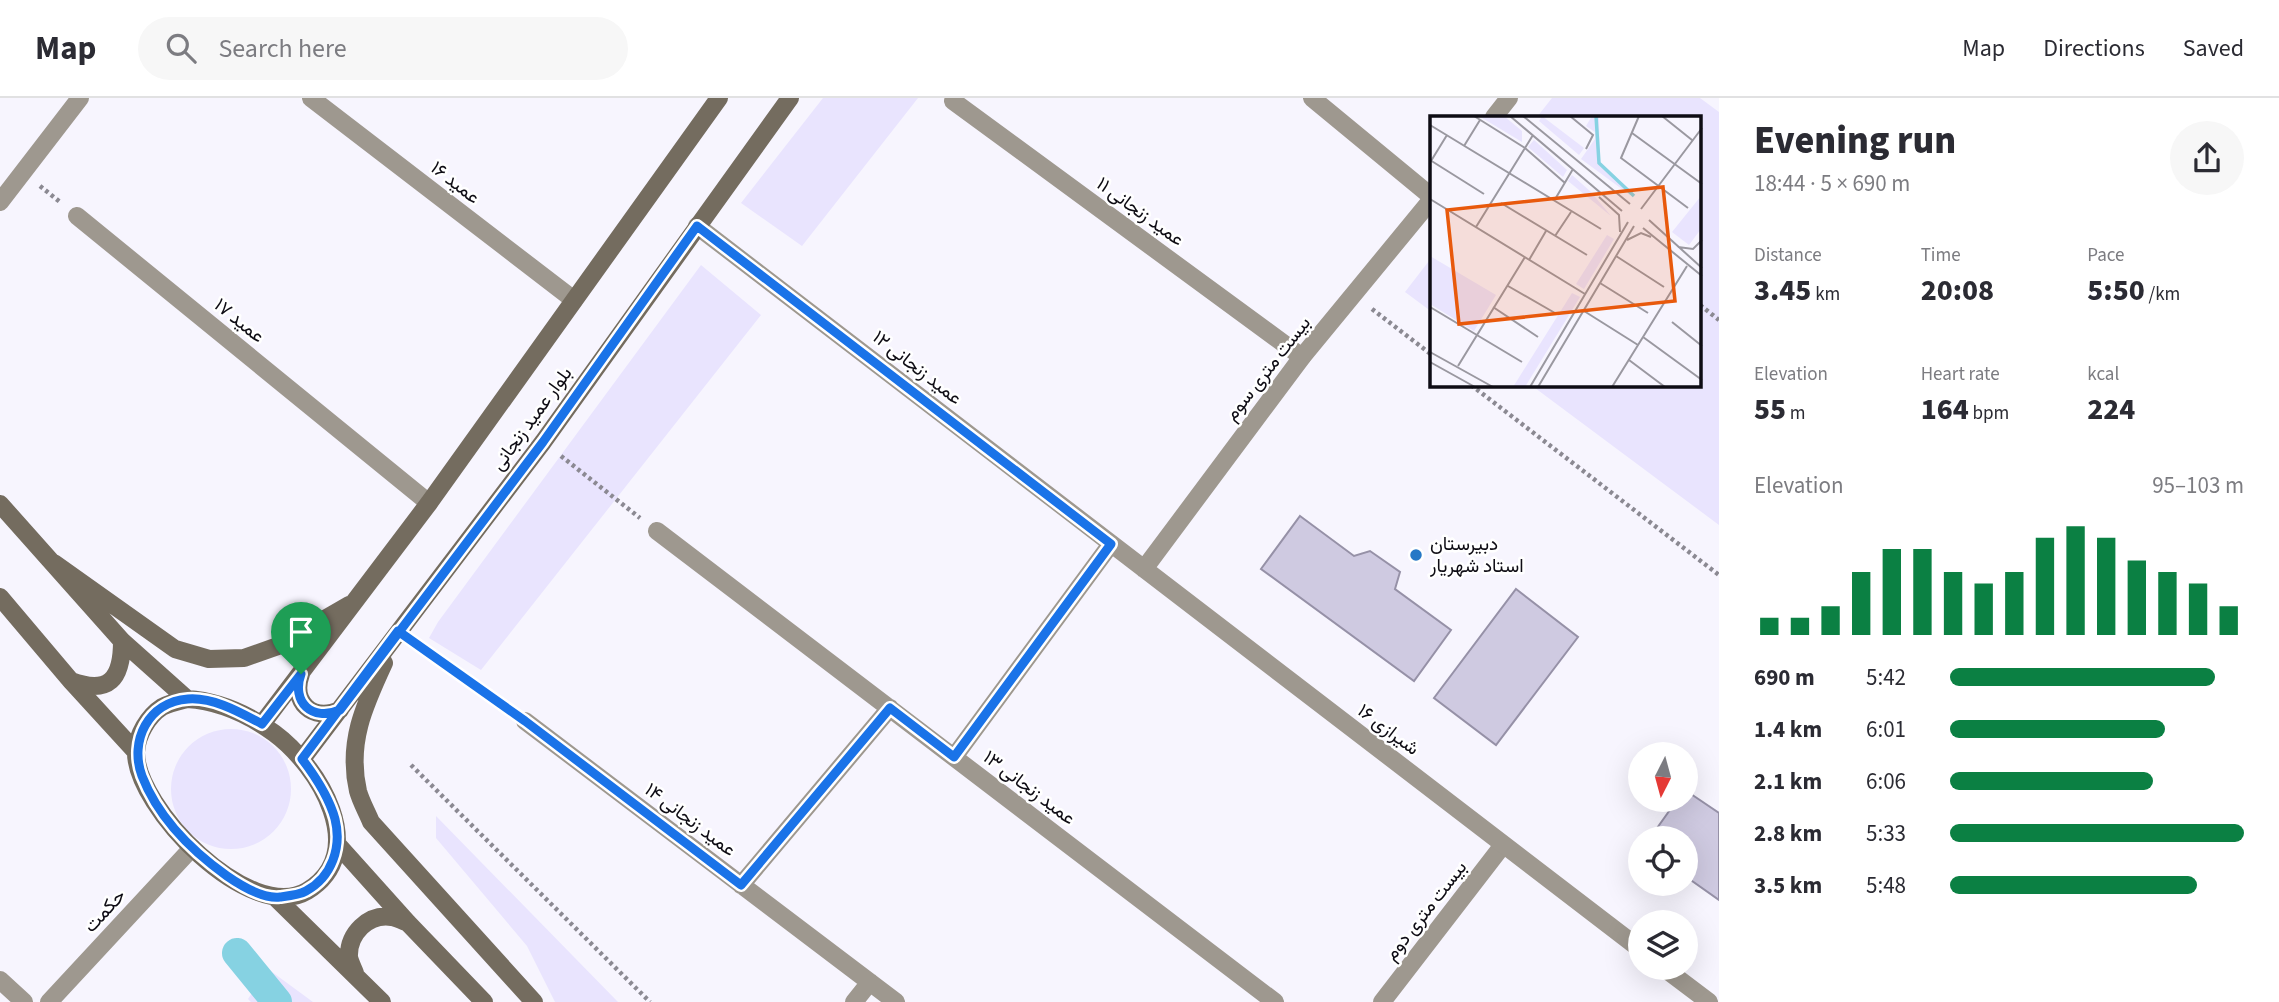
<!DOCTYPE html>
<meta charset="utf-8">
<style>
:root{--surface:#fff;--page:#f7f7f7;--text:#2b2b33;--muted:#7c7c81;--line:#e1e1e2;--accent:#0b8043}
body{margin:0;font-family:"Source Sans 3",Vazirmatn,sans-serif;background:var(--page);color:var(--text);height:100vh;display:flex;flex-direction:column;font-size:26px;white-space:nowrap}
*{box-sizing:border-box;margin:0}
p{font-size:23px;color:var(--muted)}
.icon{flex:none;width:38px;height:38px;fill:none;stroke:currentColor;stroke-width:2;stroke-linecap:round;stroke-linejoin:round}
.map{position:relative;flex:1;overflow:hidden}
.details{display:flex;flex-direction:column;background:var(--surface);width:560px}
.details>*{flex:none}
.needle{width:46px;rotate:186deg}
.tools{position:absolute;left:1628px;top:644px;display:grid;gap:14px}
.tools a{display:grid;place-items:center;width:70px;height:70px;border-radius:50%;background:var(--surface);box-shadow:0 7px 28px #0002;font-size:35px}
.pin{position:absolute;display:grid;place-items:center;width:60px;height:60px;color:#fff;margin:-72px -30px;border-radius:50% 50% 50% 0;rotate:-45deg;box-shadow:0 0 7px #0007}
.pin .icon{rotate:45deg}
.round{display:grid;place-items:center;flex:none;width:74px;height:74px;border-radius:37px;background:var(--page)}
.overview{display:flex;align-items:center;justify-content:space-between;height:119px;padding:0 35px}
h1{font-size:38px;font-weight:800;line-height:52px}
.metrics{display:grid;grid-template-columns:repeat(3,1fr);gap:10px;height:119px;padding:7px 35px}
.metrics div{display:grid;align-content:center}
.metrics b{font-size:30px;font-weight:800}
.metrics small{font-size:19px;font-weight:400}
.metrics p{font-size:19px}
.chart{height:196px;padding:14px 35px}
.chart p{display:flex;justify-content:space-between}
.chart svg{width:100%;height:126px;margin-top:7px;stroke:var(--accent);stroke-width:6}
ul{padding:0 35px;list-style:none;font-size:23px}
li{display:grid;grid-template-columns:112px 84px 1fr;align-items:center;height:52px}
li i{height:18px;border-radius:9px;background:var(--accent)}
header{display:flex;align-items:center;gap:42px;box-sizing:border-box;height:98px;padding:0 35px;background:var(--surface);border-bottom:2px solid var(--line)}
header strong{font-size:33px}
nav{display:flex;gap:38px;margin-inline-start:auto;font-size:24px}
.search{width:490px;height:63px;background:var(--page);display:flex;align-items:center;gap:18px;box-sizing:border-box;padding:0 24px;border-radius:38px;color:var(--muted);font-size:26px}
main{display:flex;flex:1;min-height:0}
.map>svg:first-child{display:block}
.green{fill:#e9e4fe}
.lines{fill:none;stroke-linecap:round;stroke-linejoin:round}
.canal{stroke:#86d2e2;stroke-width:30}
.building{fill:#cfcae1;stroke:#9691a7;stroke-width:2}
.path{stroke:#8b8992;stroke-width:4.5;stroke-dasharray:3.5 3.5;stroke-linecap:butt}
.minor{stroke:#9e988f;stroke-width:18}
.tertiary{stroke:#9e988f;stroke-width:18}
.secondary{stroke:#746c5f;stroke-width:18}
.route-casing{stroke:#fff;stroke-width:14}
.route{stroke:#1a73e8;stroke-width:9}
.poi-dot{fill:#2678c6;stroke:#fff;stroke-width:2.5}
.labels{text-anchor:middle;dominant-baseline:central;stroke-width:5;stroke-linejoin:round;paint-order:stroke}
.street-label{font-size:19px;fill:#0e0c14;stroke:#fff}
.poi-label{font-size:19px;fill:#0e0c14;stroke:#fff;text-anchor:start}
.inset-river{fill:none;stroke:#86d2e2;stroke-width:3.5}
.inset-road{fill:none;stroke:#9a98a0;stroke-width:2}
.view{fill:#e8590c;fill-opacity:0.15;stroke:#e8590c;stroke-width:3.5}
.inset-edge{fill:none;stroke:#0e0c14;stroke-width:3.5}
</style>
<header>
<strong>Map</strong>
<div class="search"><svg class="icon" aria-label="search" viewBox="0 0 24 24"><circle cx="10" cy="10" r="6"/><path d="M15 15l6 6"/></svg>Search here</div>
<nav><a>Map</a><a>Directions</a><a>Saved</a></nav>
</header>
<main>
<div class="map">
<svg width="1719" height="904" viewBox="0 0 1719 904">
<rect width="100%" height="100%" fill="#f7f5fe"/>
<path class="green" d="M823 0H918L802 148 741 105Z
M1552 0H1700L1719 14V427L1531 287H1700V19H1537Z
M1432 159V214L1405 194Z
M701 167 761 217 481 572 429 540 438 524Z
M171 691a60 60 0 1 1 120 0a60 60 0 1 1-120 0Z
M436 718 618 904H555L527 848 436 740Z
M268 871 313 904H251L248 901Z"/>
<g class="lines">
<path class="canal" d="M237 855 277 904"/>
</g>
<path class="building" d="M1300 418 1354 458 1370 453 1400 474 1395 491 1451 532 1414 583 1261 471Z
M1516 491 1578 539 1496 647 1434 600Z
M1685 692 1719 715V802L1685 778V740H1650L1677 702H1685Z"/>
<g class="lines">
<path class="path" d="M40 88 60 104
M1700 207 1719 222
M1372 211 1432 257
M1471 287 1719 477
M561 358 640 420
M417 547 508 610
M411 667 650 904"/>
<path class="minor" d="M311 0 574 202
M1312 0 1432 99
M953 3 1302 259
M0 104 80 0
M77 118 429 405
M657 433 1275 904
M525 623 896 904
M954 659 1111 446
M741 787 890 610
M0 882 24 904
M854 904 870 884
M1382 904 1503 747"/>
<path class="tertiary" d="M1494 19 1509 0
M697 128 1640 851
M1144 471 1302 259 1432 101
M1664 870 1709 904
M49 904 192 750"/>
<path class="secondary" d="M0 406 122 543 187 601
M54 465 175 551 209 561 244 560 278 548 349 507
M0 499 71 583 136 654
M384 565C364 608 347 645 358 693 361 704 367 714 371 724L534 904
M301 576C291 604 312 624 340 612
M71 583C109 597 122 581 122 543
M187 601C219 603 248 616 274 635 319 668 371 754 307 793 250 827 135 709 136 654 137 637 148 618 162 609 169 605 179 603 187 601Z
M262 626 429 405 719 0
M302 661 543 344 790 0
M338 747 408 825 484 904
M276 800 382 904
M355 875C353 870 350 864 349 859 348 836 368 815 392 819 397 820 403 823 408 825"/>
</g>
<g class="lines">
<g class="route-casing">
<path id="route" d="M301 576 262 626C241 615 214 599 188 601 148 604 129 643 142 678 158 719 192 753 227 778 240 787 263 801 280 799 288 798 299 797 306 793 332 779 342 749 335 721 329 699 315 678 302 661L398 533 525 623 741 787 890 610 954 659 1111 446 697 128 543 344 340 612C312 624 291 604 301 576"/>
</g>
<use href="#route" class="route"/>
</g>
<circle class="poi-dot" cx="1416" cy="457" r="7"/>
<g class="labels">
<g class="street-label">
<text transform="translate(455 85) rotate(38)">عمید ۱۶</text>
<text transform="translate(1140 114) rotate(36)">عمید زنجانی ۱۱</text>
<text transform="translate(239 223) rotate(39)">عمید ۱۷</text>
<text transform="translate(917 270) rotate(38)">عمید زنجانی ۱۲</text>
<text transform="translate(1268 271) rotate(-52)">بیست متری سوم</text>
<text transform="translate(532 321) rotate(-54)">بلوار عمید زنجانی</text>
<text transform="translate(1388 632) rotate(37)">شیرازی ۱۶</text>
<text transform="translate(1029 690) rotate(37)">عمید زنجانی ۱۳</text>
<text transform="translate(690 722) rotate(37)">عمید زنجانی ۱۴</text>
<text transform="translate(105 813) rotate(-47)">حکمت</text>
<text transform="translate(1426 813) rotate(-52)">بیست متری دوم</text>
</g>
<g class="poi-label">
<text x="1430" y="446">دبیرستان<tspan x="1430" dy="22">استاد شهریار</tspan></text>
</g>
</g>
<g transform="translate(1430 18)">
<rect width="271" height="271" fill="#f7f5fe"/>
<path d="M49 0H74L92 15V26ZM112 0 154 32 149 39 109 5ZM162 0H169L170 50 202 75 200 79 151 43 165 23V16L156 10ZM104 24 137 54 133 61 98 31ZM142 59 161 76 181 100 138 65ZM271 80V113L259 129 242 116ZM177 119 184 123 154 173 146 168ZM0 140 66 179 44 215 0 188ZM142 177 150 181 95 271H83Z" fill="#e9e4fe"/>
<path class="inset-river" d="M166 0 169 47 204 80"/>
<path class="inset-road" d="M44 0 95 32 135 67M80 0 192 95M93 0 200 88M140 0 163 19 156 33M209 0 191 42 258 92M232 0 262 24M0 9 171 113M202 17 272 68M34 30 50 4M0 44 54 78M1 45 17 19M169 81 189 99 190 116M0 83 155 178M124 85 143 53M71 87 157 139M211 93 272 12M219 104 272 152M46 111 103 19M213 112 272 160M125 120 141 96M197 124 211 117 221 121M248 131 263 133 272 124M186 140 234 171M99 144 116 115M170 167 218 197M78 170 125 197M0 191 92 246M63 191 108 221M154 195 208 229M242 206 272 230M213 221 272 264M0 236 63 271M199 244 235 271M0 246 45 271M28 250 95 141M100 271 198 106M108 271 204 110M182 271 257 150"/>
<path class="view" d="M233 71 245 185 29 208 17 94Z"/>
<rect width="271" height="271" class="inset-edge"/>
</g>
</svg>
<div class="tools">
<a><svg class="needle" viewBox="-14 -14 28 28"><path d="M0-13l5 13h-10z" fill="#e53935"/><path d="M0 13l5-13h-10z" fill="#7c7c81"/></svg></a>
<a><svg class="icon" aria-label="locate" viewBox="0 0 24 24"><circle cx="12" cy="12" r="6"/><path d="M12 2v4M12 18v4M2 12h4M18 12h4"/></svg></a>
<a><svg class="icon" aria-label="layers" viewBox="0 0 24 24"><path d="M12 4l9 5-9 5-9-5zM3 14l9 5 9-5"/></svg></a>
</div>
<div class="pin" style="left:301px;top:576px;background:#1e9e55"><svg class="icon" aria-label="arrive" viewBox="0 0 24 24"><path d="M6 21V4h12l-3 4 3 4H6"/></svg></div>
</div>
<section class="details">
<div class="overview"><div><h1>Evening run</h1><p>18:44 · 5 × 690 m</p></div><a class="round"><svg class="icon" aria-label="share" viewBox="0 0 24 24"><path d="M12 15V3M7 8l5-5 5 5M5 13v7h14v-7"/></svg></a></div>
<div class="metrics">
<div><p>Distance</p><b>3.45<small> km</small></b></div>
<div><p>Time</p><b>20:08</b></div>
<div><p>Pace</p><b>5:50<small> /km</small></b></div>
</div>
<div class="metrics">
<div><p>Elevation</p><b>55<small> m</small></b></div>
<div><p>Heart rate</p><b>164<small> bpm</small></b></div>
<div><p>kcal</p><b>224</b></div>
</div>
<div class="chart"><p><span>Elevation</span>95–103 m</p>
<svg viewBox="0 0 160 44" preserveAspectRatio="none"><path d="M5 44V38M15 44V38M25 44V34M35 44V22M45 44V14M55 44V14M65 44V22M75 44V26M85 44V22M95 44V10M105 44V6M115 44V10M125 44V18M135 44V22M145 44V26M155 44V34"/></svg>
</div>
<ul>
<li><b>690 m</b>5:42<i style="width:90%"></i></li>
<li><b>1.4 km</b>6:01<i style="width:73%"></i></li>
<li><b>2.1 km</b>6:06<i style="width:69%"></i></li>
<li><b>2.8 km</b>5:33<i style="width:100%"></i></li>
<li><b>3.5 km</b>5:48<i style="width:84%"></i></li>
</ul>
</section>
</main>
